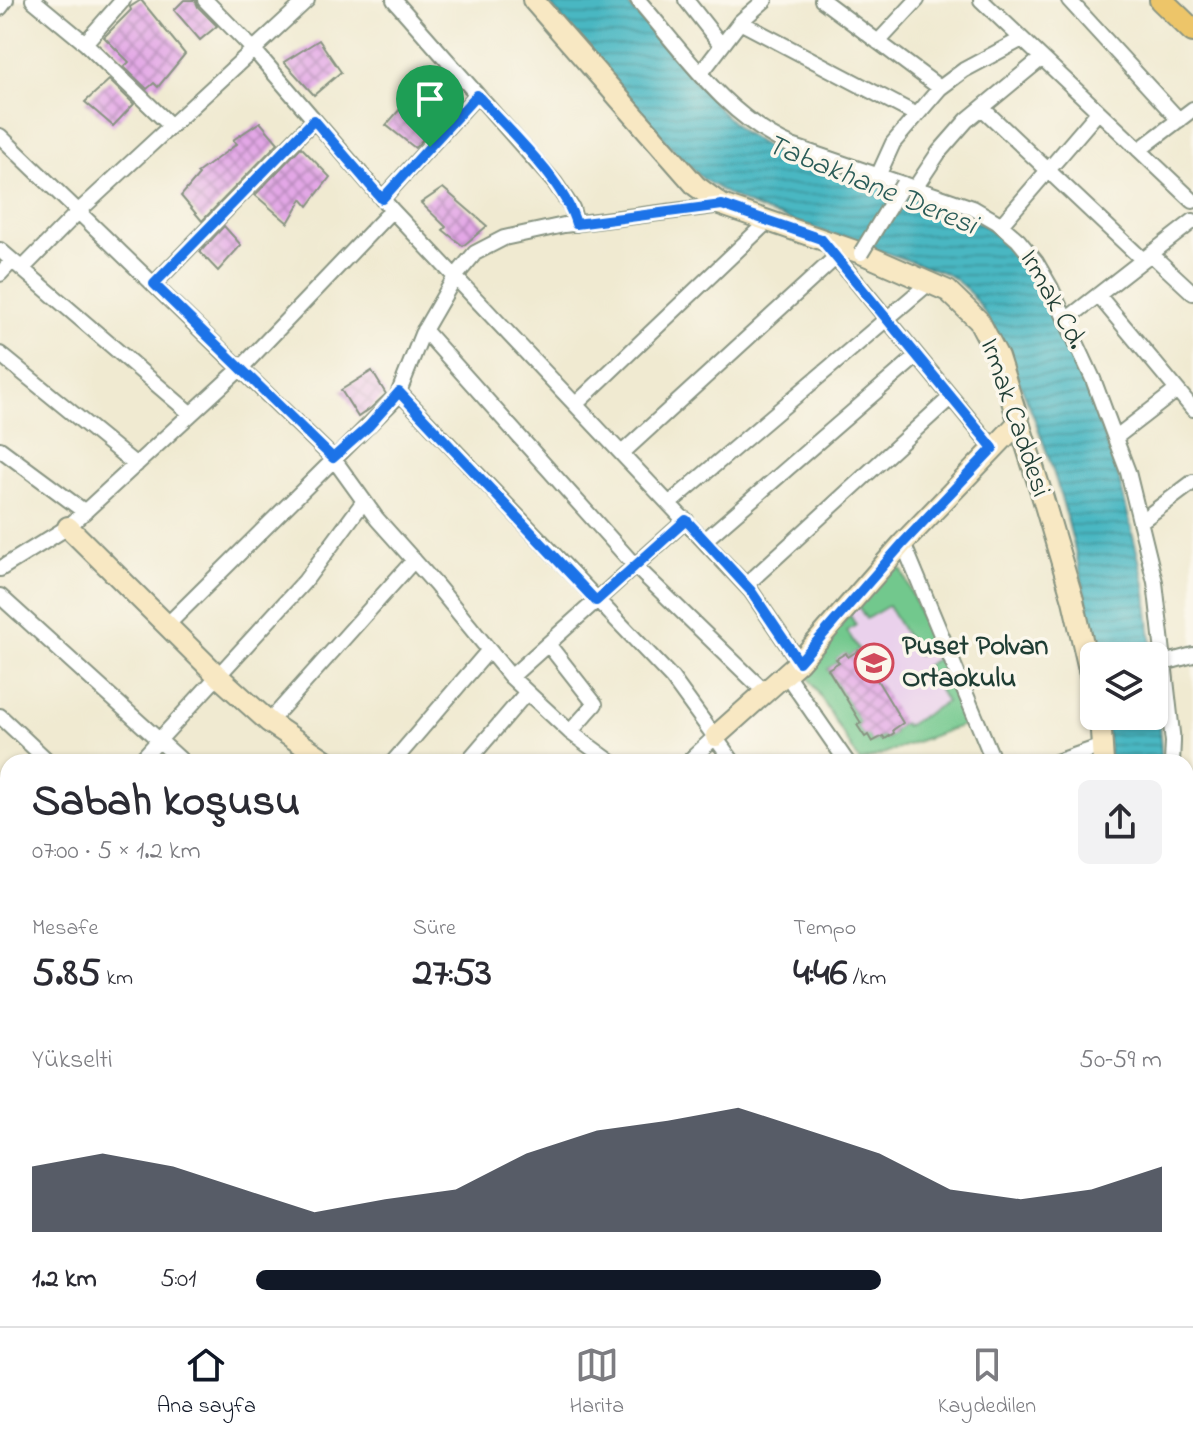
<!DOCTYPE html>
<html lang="tr">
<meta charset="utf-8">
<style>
:root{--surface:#fff;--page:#f2f2f3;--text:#2b2b33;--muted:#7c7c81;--line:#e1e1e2;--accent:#111827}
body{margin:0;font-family:"Indie Flower",sans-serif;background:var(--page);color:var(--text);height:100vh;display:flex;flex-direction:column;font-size:30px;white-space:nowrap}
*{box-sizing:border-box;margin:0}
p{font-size:26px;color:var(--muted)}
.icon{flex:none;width:44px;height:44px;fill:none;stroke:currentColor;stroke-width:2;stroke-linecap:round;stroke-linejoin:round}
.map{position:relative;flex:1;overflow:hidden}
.details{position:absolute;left:0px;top:754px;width:1194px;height:572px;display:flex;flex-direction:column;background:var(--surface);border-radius:24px 24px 0 0;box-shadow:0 2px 6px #0004}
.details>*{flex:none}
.tools{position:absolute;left:1080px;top:642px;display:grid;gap:16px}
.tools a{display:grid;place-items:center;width:88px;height:88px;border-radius:12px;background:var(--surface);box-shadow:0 2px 6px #0004;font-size:40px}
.pin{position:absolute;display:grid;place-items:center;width:68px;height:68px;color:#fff;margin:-82px -34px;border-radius:50% 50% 50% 0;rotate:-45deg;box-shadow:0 0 8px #0007}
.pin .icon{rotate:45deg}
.round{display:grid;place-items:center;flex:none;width:84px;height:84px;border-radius:12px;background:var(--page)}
.summary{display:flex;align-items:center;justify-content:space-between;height:136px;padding:0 32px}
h1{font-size:44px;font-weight:800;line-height:60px}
.metrics{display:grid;grid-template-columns:repeat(3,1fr);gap:12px;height:136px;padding:8px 32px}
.metrics div{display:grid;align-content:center}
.metrics b{font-size:40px;font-weight:800}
.metrics small{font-size:22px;font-weight:400}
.metrics p{font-size:22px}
.chart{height:224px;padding:16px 32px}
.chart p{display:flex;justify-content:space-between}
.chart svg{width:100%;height:144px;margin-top:8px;fill:var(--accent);opacity:.7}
ul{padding:0 32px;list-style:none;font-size:26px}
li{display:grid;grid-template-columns:128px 96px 1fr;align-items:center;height:60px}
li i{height:20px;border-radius:10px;background:var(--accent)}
.dock{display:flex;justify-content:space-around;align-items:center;height:112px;border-top:2px solid var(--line);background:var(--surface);font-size:22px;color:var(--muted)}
.dock a{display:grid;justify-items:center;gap:4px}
.dock .current{color:var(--accent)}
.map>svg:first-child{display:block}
.built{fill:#ead1ec}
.green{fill:#72c88d;stroke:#488260;stroke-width:2}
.water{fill:url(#water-rules);stroke:#347a7b;stroke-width:2}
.building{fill:url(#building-cross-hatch)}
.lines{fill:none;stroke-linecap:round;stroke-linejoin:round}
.street-casing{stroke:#889482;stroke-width:18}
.secondary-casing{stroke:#889482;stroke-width:24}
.primary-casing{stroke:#889482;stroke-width:26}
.street{stroke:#fff;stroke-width:14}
.secondary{stroke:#f8e8c3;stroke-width:20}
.primary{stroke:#edc569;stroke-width:22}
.street-bridge-casing{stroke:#889482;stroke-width:18;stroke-linecap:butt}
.street-bridge{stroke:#fff;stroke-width:14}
.route-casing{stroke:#fff;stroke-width:16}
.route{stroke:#1a73e8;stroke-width:10}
.labels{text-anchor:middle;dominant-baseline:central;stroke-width:7;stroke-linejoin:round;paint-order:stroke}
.street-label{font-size:28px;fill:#1f3d34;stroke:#fbf7ec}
.poi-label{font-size:28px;font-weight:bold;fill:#1f3d34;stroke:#fbf7ec;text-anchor:start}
.water-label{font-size:30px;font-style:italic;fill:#2a5c58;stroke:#fbf7ec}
</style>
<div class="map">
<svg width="1193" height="1326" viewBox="0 0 1193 1326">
<defs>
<pattern id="water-rules" width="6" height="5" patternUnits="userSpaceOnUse" patternTransform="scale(2)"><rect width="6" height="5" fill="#49b7c2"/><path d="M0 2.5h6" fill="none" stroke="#3c969e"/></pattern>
<pattern id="building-cross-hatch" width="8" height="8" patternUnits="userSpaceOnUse" patternTransform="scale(2)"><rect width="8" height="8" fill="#e3a7e6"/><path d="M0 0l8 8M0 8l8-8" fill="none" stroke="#b789bb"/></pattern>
</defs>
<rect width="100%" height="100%" fill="#fbf7ec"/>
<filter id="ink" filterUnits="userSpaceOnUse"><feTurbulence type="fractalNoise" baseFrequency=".0125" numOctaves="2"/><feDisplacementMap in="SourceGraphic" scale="16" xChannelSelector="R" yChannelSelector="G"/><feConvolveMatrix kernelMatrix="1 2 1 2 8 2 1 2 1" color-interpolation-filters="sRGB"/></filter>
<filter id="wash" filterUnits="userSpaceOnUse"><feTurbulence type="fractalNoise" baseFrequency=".006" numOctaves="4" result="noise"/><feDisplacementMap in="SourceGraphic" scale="32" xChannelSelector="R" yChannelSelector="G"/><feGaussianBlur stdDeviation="1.8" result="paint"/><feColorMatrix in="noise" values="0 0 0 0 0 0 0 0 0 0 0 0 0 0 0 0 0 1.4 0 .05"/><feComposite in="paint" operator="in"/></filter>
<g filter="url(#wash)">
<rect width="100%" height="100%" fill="#f0ead1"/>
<path class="built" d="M902 570 966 724 860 762 803 668 885 571Z"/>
<path class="green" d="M894 566 902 570 933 645 918 655 888 606 866 619 857 604Z
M849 614 856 625 847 631 859 650 848 657 846 654 837 659 839 662 828 669 861 723 857 725 864 736 868 735 872 742 883 736 886 739 894 733 893 730 903 723 906 726 946 702 925 666 938 658 966 724 860 762 803 668Z"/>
<path class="water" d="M546 0H624L720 110 740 130 763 145 788 156 969 218 991 230 1011 247 1027 268 1042 293 1084 383 1118 475 1145 584 1153 656H1096C1079 551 1053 449 1006 354 990 322 977 291 945 273L766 212 734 198 703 179 676 153Z
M1154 665 1162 762H1110L1106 716H1154Z"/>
<g id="blocks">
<path class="building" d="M141 0 185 54 158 87 154 83 147 89 124 67 129 62 104 37 131 10 130 7Z
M184 0H195L198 7 217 26 200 40 174 10Z
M319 40 341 72 314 95 284 62Z
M109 80 134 104 113 126 85 102Z
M408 100 436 118 426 136 415 148 386 125Z
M260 122 278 143 202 221 181 196 199 175 197 173 237 144 233 140Z
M301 147 330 177 308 206 302 199 288 223 255 195Z
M443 188 487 226 463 246 443 230 446 227 421 203Z
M224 226 241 245 218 271 200 252Z
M372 371 386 394 371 408 358 417 341 390Z
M859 650 903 723 893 730 894 733 885 739 883 736 872 742 868 735 865 737 857 725 861 723 828 669 839 662 836 659 846 653 848 657Z"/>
</g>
</g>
<g filter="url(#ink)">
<use href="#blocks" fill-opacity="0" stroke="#889482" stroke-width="2"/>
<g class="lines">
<g class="street-casing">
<path id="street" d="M33 0 85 43 171 126
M205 0 254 50 392 210 751 591 799 662
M394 0 555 183 572 208 576 224
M638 0C684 53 726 117 792 146L973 208 997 222 1018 240 1036 262 1051 288 1093 379 1115 438 1128 472 1155 582 1173 742 1172 762
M686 0 722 46
M822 0 940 88
M981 0 1193 201
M1069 0 1179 120
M0 8 6 0
M740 22 917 115
M878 42 917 0
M85 43 123 0
M701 73 740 22 765 0
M982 108 1143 260
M0 136 333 458 377 519 436 585 511 677 570 732 611 762
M1139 150 1193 109
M878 176 893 143 940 88 964 70 1022 39
M915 188 939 152 967 120 1042 58
M382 199 477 95
M1001 225 1098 112
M0 250 191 414
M832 252 993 448
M1151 254 1193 293
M22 269 79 211 307 0
M0 274 12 261
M154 284 314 120
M1098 295 1193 409
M1066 320 1193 221
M424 330 635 566 765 692
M0 354 136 465
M399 392 672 678 733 762
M576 404 768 221
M1115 438 1177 390
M0 449 85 512
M622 453 836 257
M670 503 929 283
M1140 522 1193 482
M705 540 917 356
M903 543 994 762
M0 569 68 527 241 368 392 210
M746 585 951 397
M0 596 183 762
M166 626 397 397 422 334 455 277 475 253 504 238 564 225 722 205
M548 644 595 704 570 732
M1164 663 1193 655
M786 674 847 762
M511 677 686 520
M0 716 49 762
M269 722 414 560
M139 762 305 581 364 501
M393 762 489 650
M467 762 527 692
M688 762 716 736
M1056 762 1102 746
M0 833 8 841
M1186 870H1193
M1186 907 1193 913
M1 965 8 971
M0 1017 8 1026
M0 1140 8 1149
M1186 1274 1193 1293
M466 1318 469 1326
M576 1318 580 1326
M825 1318 827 1326
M911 1318 913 1326
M978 1318 980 1326
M366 1322 376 1318
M642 1326 666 1318"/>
</g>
<g class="secondary-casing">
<path id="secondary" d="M533 0 696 186 722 205 861 253 948 291 979 321 998 357 1042 495 1073 600 1094 691
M68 527 218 676 269 722 328 762
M1100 716 1103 762
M716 736 799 662 903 543 1019 422
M1186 1152 1193 1153
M1115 1318 1118 1326
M714 1326 717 1318"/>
</g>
<g class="primary-casing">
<path id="primary" d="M1161 0 1193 31"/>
</g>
<use href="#street" class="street"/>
<use href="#secondary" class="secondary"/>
<use href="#primary" class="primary"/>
<g class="street-bridge-casing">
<path id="street-bridge" d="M861 253 903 184"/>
</g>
<use href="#street-bridge" class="street-bridge"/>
</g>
</g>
<g class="lines" filter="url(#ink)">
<g class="route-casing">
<path id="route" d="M477 95C508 130 564 180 576 224L722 205 821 239 993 448 903 543 799 662 751 591 686 520 596 601 399 392 369 426 333 458 154 284 314 120 382 199Z"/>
</g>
<use href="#route" class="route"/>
</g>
<defs>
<g id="school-ring" transform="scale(2)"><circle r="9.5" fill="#fbf7ec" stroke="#d1495b" stroke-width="1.5"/><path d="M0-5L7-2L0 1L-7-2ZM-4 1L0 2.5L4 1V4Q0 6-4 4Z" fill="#d1495b"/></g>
</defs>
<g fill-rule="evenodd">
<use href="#school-ring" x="874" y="663"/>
</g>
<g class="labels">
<g class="street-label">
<text transform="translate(1052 300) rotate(61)">Irmak Cd.</text>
<text transform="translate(1014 418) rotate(71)">Irmak Caddesi</text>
</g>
<g class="poi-label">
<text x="902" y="647">Puset Polvan<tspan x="902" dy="32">Ortaokulu</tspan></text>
</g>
<g class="water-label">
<text transform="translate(871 186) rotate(22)">Tabakhane Deresi</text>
</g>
</g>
</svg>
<div class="tools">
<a><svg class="icon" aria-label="layers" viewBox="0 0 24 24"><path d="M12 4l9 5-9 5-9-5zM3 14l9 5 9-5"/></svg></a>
</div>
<div class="pin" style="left:430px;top:147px;background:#1e9e55"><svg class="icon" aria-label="arrive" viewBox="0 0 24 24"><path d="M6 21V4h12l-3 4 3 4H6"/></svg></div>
<section class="details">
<div class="summary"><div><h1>Sabah koşusu</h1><p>07:00 · 5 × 1.2 km</p></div><a class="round"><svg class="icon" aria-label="share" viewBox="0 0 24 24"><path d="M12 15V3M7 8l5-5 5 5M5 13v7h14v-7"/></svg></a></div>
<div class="metrics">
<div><p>Mesafe</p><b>5.85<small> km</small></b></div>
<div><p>Süre</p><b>27:53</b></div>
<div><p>Tempo</p><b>4:46<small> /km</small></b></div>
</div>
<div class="chart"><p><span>Yükselti</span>50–59 m</p>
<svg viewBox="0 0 160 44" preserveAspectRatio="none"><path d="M0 44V24L10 20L20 24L30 31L40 38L50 34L60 31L70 20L80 13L90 10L100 6L110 13L120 20L130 31L140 34L150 31L160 24V44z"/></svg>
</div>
<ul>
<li><b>1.2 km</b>5:01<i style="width:69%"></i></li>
</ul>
</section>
</div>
<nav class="dock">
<a class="current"><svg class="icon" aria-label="home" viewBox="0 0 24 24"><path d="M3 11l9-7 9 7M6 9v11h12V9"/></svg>Ana sayfa</a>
<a><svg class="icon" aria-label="map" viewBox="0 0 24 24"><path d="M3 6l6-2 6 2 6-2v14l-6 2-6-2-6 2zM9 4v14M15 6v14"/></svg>Harita</a>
<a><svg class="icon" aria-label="saved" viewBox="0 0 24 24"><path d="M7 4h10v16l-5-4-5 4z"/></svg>Kaydedilen</a>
</nav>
